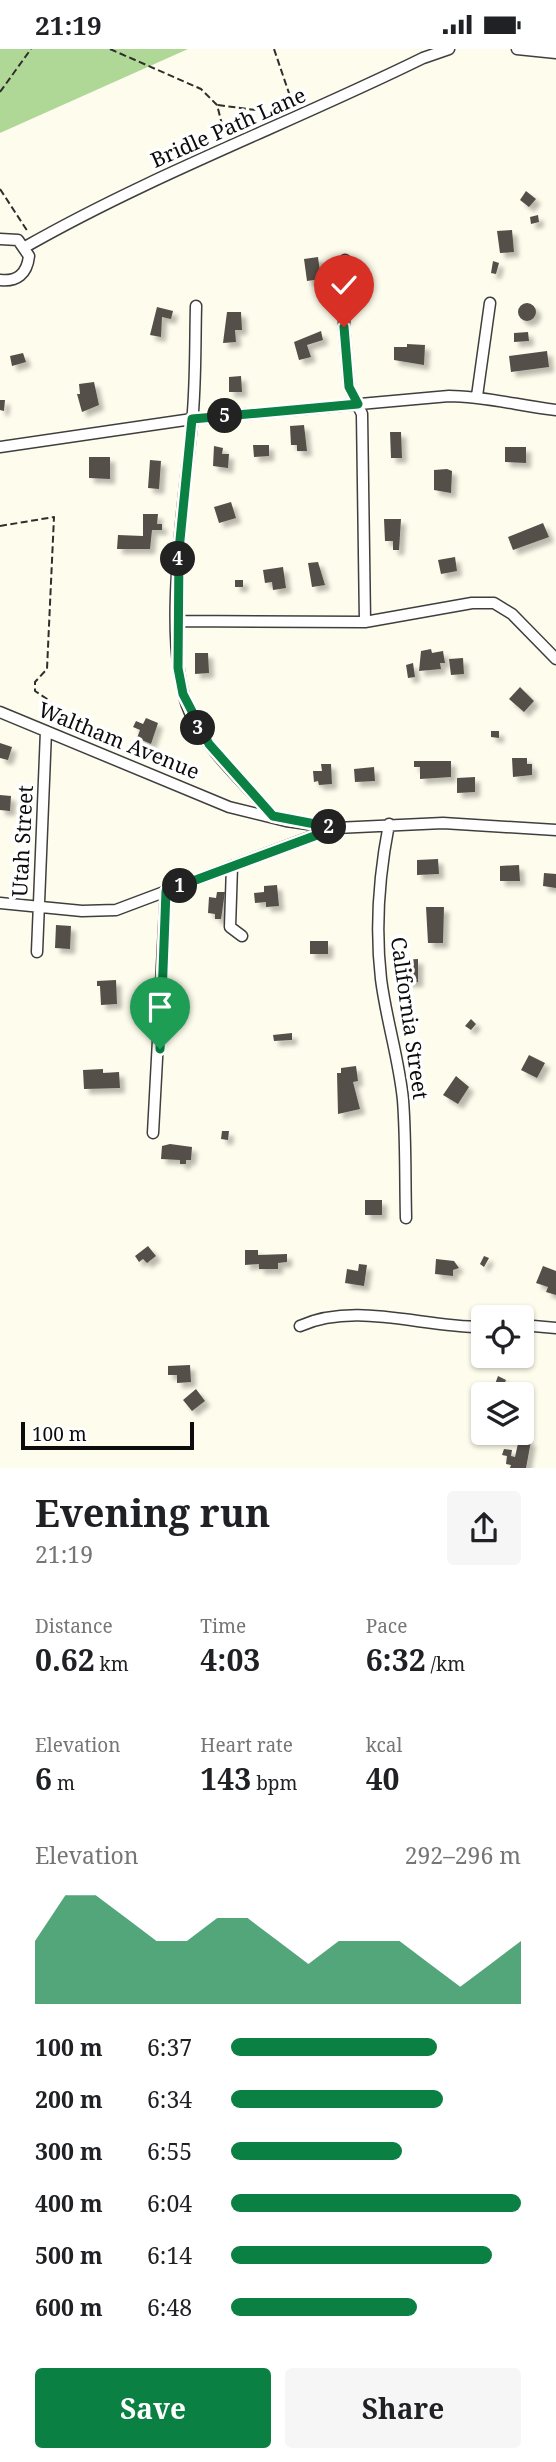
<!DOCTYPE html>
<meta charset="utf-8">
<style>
:root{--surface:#fff;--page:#f6f6f6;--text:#202124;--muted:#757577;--accent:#0b8043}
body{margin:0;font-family:"Noto Serif",serif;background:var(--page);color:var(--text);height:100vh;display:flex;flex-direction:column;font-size:26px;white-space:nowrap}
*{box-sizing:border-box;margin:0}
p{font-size:23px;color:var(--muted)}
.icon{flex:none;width:38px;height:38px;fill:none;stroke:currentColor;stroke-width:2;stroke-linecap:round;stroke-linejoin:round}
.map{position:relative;height:1419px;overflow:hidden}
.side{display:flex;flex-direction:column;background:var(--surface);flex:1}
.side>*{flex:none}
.controls{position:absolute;left:471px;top:1256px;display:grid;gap:14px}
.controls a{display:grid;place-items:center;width:63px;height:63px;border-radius:7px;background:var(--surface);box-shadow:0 2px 5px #0004;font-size:35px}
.scale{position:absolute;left:21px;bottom:18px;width:173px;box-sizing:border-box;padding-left:7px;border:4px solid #0c0c0c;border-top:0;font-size:19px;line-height:24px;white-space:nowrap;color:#0c0c0c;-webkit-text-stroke:5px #fff;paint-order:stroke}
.pin{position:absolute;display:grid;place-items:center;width:60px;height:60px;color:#fff;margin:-72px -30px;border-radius:50% 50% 50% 0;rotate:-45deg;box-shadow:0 0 7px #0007}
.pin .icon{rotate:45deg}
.km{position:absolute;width:35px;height:35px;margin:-18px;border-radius:50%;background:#222;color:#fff;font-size:19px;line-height:35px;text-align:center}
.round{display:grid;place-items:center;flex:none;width:74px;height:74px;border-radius:7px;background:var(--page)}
.summary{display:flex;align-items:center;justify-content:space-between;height:119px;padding:0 35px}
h1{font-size:38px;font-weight:700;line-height:52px}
.stats{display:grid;grid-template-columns:repeat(3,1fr);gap:10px;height:119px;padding:7px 35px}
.stats div{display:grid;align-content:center}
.stats b{font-size:30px;font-weight:700}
.stats small{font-size:19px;font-weight:400}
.stats p{font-size:19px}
.chart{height:196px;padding:14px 35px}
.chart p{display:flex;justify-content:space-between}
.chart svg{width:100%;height:126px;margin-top:7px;fill:var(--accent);opacity:.7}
.cta{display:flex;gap:14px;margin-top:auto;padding:14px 35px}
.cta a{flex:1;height:80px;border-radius:7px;background:var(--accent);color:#fff;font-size:28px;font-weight:700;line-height:80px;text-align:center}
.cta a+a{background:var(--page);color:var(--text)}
ul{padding:0 35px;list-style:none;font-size:23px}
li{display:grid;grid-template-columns:112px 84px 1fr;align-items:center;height:52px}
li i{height:18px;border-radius:9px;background:var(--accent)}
.status{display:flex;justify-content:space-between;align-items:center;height:49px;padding:0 35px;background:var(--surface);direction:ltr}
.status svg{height:19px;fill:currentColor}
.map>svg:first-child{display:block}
.forest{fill:#afd897}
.building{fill:#554f49;filter:url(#shadow)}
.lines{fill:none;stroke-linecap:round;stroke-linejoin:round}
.minor-casing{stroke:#3f3f3f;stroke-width:13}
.path{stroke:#2e2e2e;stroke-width:2;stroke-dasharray:7 3.5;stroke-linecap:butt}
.minor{stroke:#fff;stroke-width:10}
.route-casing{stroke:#fff;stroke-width:14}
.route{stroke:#0b8043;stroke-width:9}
.labels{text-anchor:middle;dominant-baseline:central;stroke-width:7;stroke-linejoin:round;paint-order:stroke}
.street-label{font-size:21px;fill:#0c0c0c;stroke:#fff}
</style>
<div class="status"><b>21:19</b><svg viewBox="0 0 49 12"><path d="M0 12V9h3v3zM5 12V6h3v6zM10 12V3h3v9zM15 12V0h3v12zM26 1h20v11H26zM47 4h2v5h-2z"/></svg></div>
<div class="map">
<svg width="556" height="1419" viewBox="0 0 556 1419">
<defs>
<filter id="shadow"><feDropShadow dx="5" dy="5" stdDeviation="2" flood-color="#0004"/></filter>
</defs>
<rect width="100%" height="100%" fill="#fefcec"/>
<path class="forest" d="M0 0H188L0 84Z"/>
<path class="building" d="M526 142 536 150 529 158 520 151Z
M538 166 539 173 531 175 530 168Z
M512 181 514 203 500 204 497 182Z
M318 208 321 230 307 232 304 210Z
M493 212 499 214 496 225 491 224Z
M518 263a9 9 0 1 1 18 0a9 9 0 1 1-18 0Z
M157 258 173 262 171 270 162 268 161 288 150 286Z
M227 263H241L242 281H235L236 293 223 294Z
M321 282 323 291 307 296 311 308 299 311 294 293Z
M528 283 529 292 514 293V284Z
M407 295 425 296 424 316 394 311V298H407Z
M547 302 549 318 511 323 509 307Z
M23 304 26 313 12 317 10 307Z
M241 327 242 343H229V328Z
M94 333 99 356 82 363 77 345H80L79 335Z
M0 351H5L4 362 0 361Z
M304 376 307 402H297V396H291L290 377Z
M390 383H401L402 409H391Z
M253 396H269V407L254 408Z
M214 397 223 399 222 405H229L228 419 213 417Z
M505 398H526V414L505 413Z
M89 408H110V430L89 429Z
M150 411 161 412 159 440 148 439Z
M447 420 452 422 451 444 434 441V421Z
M231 453 236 469 219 474 214 458Z
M143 465H158L157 475H162V481H152L150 500H117L118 486 143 487Z
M384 470H401L399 501H393V492H385Z
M543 474 549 488 513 501 508 488Z
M455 508 457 522 441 525 438 511Z
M318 513 325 536 312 538 308 514Z
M283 518 286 539 273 541 272 533 265 534 263 521Z
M235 531H243V538H235Z
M431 600 432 604 443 602 445 614H440L441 620 419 622 421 602Z
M195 604H208L209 624 195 625Z
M463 609 464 625 451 626 449 610Z
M413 614 415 628 408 629 406 616Z
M520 638 534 652 524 663 509 650Z
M146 669 158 674 151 695 137 689 140 681 133 678 136 672 143 675Z
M491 682H499V689L491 688Z
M0 694 12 698 8 711 0 709Z
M512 709H527V715H532V726L513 728Z
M414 712H451V728L420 730V718H414Z
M321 715H331L332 735 319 736 318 732 314 733 313 722H322Z
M374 718 375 732 355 733 354 720Z
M475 728V743L457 744V729Z
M0 746 11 747 10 762 0 761Z
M438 810 439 825 417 826V811Z
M519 816 520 832H500V817Z
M544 824 556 825V839L543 837Z
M277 836 279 857 266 858V853L255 854 254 844 264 843V837Z
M217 843H225L221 870H215V865L208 864 209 848 216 849Z
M426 858H444L443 894H428Z
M56 876 71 877 70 900 55 899Z
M310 892H328V905H310Z
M418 910V933H401L400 911Z
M116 931 117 955 101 956 100 937H97V932Z
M471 970 476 975 471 981 465 977Z
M292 984V991L274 992 273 986Z
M529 1006 545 1014 537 1029 521 1021Z
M356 1017 358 1032 353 1033 360 1060 338 1065 337 1024H341V1019Z
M103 1020V1024L119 1023 120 1039 84 1040 83 1021Z
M456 1027 469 1038 458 1055 443 1046Z
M222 1082H229L228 1091 221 1090Z
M170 1095 192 1098 191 1111H186V1115H180V1111L161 1110 162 1097Z
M365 1151H382V1166H365Z
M148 1197 156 1207 147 1214 143 1210 139 1213 135 1207Z
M245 1201H258V1206L287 1205V1213L278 1214V1220H259V1215L245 1216Z
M484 1207 489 1209 484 1218 480 1215Z
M436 1210 454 1212 459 1219 453 1221V1227L435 1225Z
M359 1215 367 1216 364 1237 345 1234 347 1220 358 1222Z
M543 1217 556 1222V1246L546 1243 548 1238 536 1234Z
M190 1316 191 1333 177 1334V1326H168V1317Z
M498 1327 506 1331 503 1338 508 1340 505 1346H491Z
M196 1340 205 1352 192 1362 183 1351Z
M519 1390 531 1392 526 1419H510L511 1416 506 1415 507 1407 502 1406 504 1400 512 1401 511 1407 515 1408Z"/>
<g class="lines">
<g class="minor-casing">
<path id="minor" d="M517 0 556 4
M0 190 18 191 29 207C27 225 17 233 0 231
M25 198C153 125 291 74 423 9L449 0
M345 211 344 278 349 338 362 365 365 573
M196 257C195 296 196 335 192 374 185 448 160 597 190 664 209 704 245 734 273 767
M477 347 490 254
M0 398 192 370 449 347C485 347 520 357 556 361
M178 572 365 573 472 554H494L512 565 556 610
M0 663 229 758 286 772 336 779 443 774 556 781
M389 775C379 826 375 878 381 930 386 970 399 1010 403 1051 406 1090 405 1130 406 1169
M232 817 230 878 242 887
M0 854 82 862 116 861 334 779
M37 903 46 682
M153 1084 166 842
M522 1276 556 1279
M300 1277C356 1252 424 1279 483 1278"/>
</g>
<path class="path" d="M110 0 201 40 217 56 225 87
M274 0 293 56
M0 43 31 0
M218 56 278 64
M0 140 28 183
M0 477 54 468 47 620 35 633V642L50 652 48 671"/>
<use href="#minor" class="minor"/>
</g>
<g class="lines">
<g class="route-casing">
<path id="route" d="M160 1000 166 842 336 779 273 767 209 695 183 645 178 619 179 501 192 370 358 355 349 338 344 278"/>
</g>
<use href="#route" class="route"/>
</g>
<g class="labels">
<g class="street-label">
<text transform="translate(228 78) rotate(-24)">Bridle Path Lane</text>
<text transform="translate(119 691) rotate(22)">Waltham Avenue</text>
<text transform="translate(22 792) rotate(-87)">Utah Street</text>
<text transform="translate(410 969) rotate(82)">California Street</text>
</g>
</g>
</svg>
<div class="controls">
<a><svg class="icon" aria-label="locate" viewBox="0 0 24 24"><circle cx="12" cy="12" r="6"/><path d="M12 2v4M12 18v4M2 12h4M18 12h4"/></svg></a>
<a><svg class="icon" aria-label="layers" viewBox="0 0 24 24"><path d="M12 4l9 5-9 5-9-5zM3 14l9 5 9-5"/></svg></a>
</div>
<div class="scale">100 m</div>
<div class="pin" style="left:160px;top:1000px;background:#1e9e55"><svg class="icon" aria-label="arrive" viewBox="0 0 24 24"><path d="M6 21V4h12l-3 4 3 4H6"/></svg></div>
<div class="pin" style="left:344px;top:278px;background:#d93025"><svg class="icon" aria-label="check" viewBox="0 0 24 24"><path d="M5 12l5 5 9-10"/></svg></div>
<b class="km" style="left:180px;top:837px">1</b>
<b class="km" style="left:329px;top:778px">2</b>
<b class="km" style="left:198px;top:679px">3</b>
<b class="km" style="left:178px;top:510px">4</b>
<b class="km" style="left:225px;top:367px">5</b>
</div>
<section class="side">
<div class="summary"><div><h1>Evening run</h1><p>21:19</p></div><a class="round"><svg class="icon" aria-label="share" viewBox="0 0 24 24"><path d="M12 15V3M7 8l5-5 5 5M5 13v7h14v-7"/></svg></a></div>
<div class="stats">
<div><p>Distance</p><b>0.62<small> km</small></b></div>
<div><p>Time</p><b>4:03</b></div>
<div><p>Pace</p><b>6:32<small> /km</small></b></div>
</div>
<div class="stats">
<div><p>Elevation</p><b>6<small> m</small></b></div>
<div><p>Heart rate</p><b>143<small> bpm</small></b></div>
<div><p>kcal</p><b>40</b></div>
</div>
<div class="chart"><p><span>Elevation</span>292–296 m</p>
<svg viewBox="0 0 160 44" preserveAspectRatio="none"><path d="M0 44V22L10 6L20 6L30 14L40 22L50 22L60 14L70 14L80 22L90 30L100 22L110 22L120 22L130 30L140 38L150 30L160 22V44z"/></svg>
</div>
<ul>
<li><b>100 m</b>6:37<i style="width:71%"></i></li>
<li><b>200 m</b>6:34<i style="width:73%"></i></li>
<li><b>300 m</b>6:55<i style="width:59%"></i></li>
<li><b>400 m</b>6:04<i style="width:100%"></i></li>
<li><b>500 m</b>6:14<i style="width:90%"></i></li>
<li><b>600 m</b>6:48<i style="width:64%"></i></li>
</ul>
<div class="cta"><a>Save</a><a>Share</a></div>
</section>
